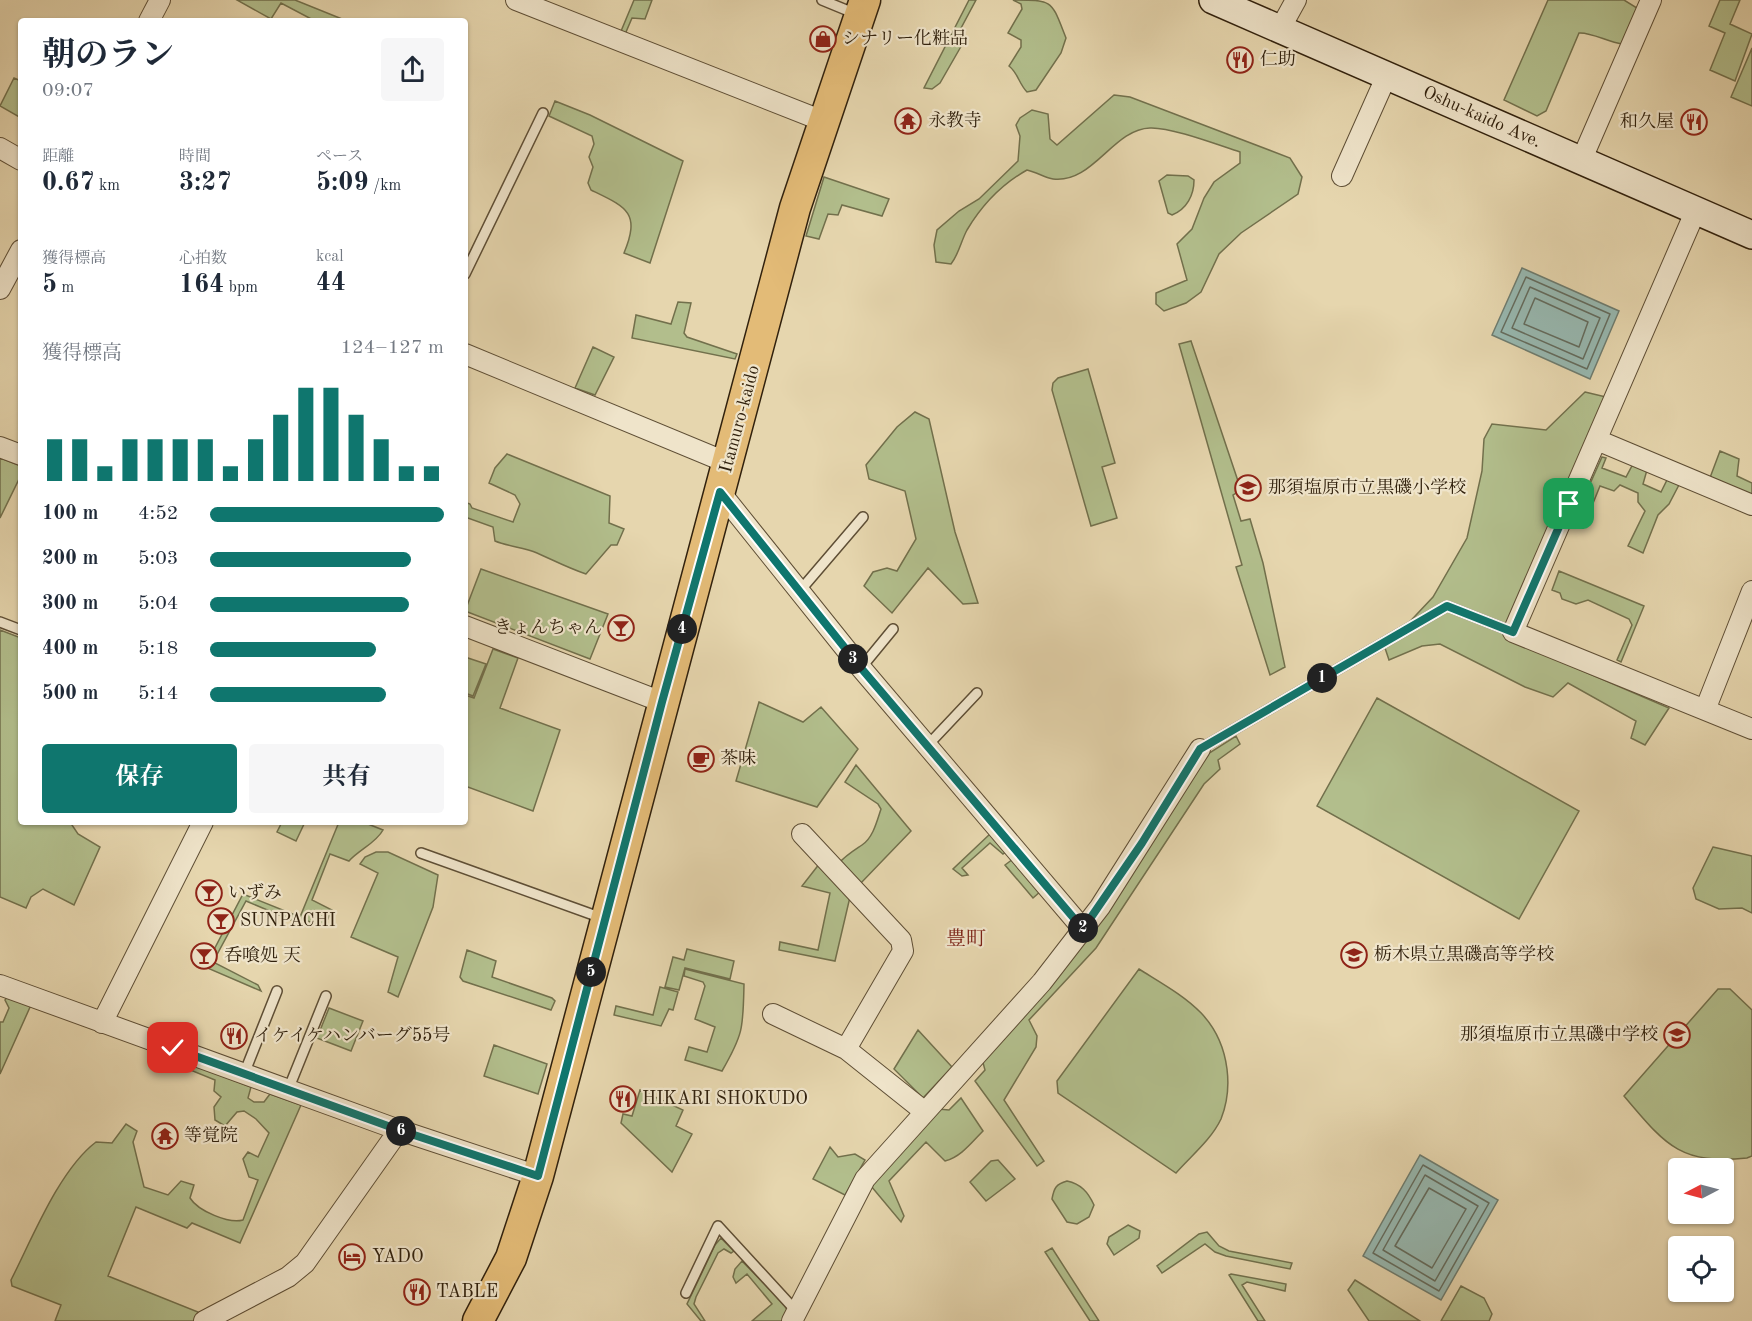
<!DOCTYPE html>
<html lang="ja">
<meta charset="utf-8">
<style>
:root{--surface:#fff;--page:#f6f6f7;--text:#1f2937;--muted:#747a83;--accent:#0f766e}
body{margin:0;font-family:"Old Standard TT","Noto Serif JP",serif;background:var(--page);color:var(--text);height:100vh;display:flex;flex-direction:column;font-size:22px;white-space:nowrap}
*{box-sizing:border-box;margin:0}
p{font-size:20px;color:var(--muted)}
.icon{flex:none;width:33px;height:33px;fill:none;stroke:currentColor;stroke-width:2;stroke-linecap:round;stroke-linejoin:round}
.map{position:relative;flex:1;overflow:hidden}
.panel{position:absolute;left:18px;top:18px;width:450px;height:807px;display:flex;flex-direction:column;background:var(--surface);border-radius:6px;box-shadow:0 2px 4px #0004}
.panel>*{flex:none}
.needle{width:39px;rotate:264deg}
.controls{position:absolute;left:1668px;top:1158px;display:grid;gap:12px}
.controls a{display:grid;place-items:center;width:66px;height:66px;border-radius:6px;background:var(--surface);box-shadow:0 2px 4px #0004;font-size:30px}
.pin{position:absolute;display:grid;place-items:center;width:51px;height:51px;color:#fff;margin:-26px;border-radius:12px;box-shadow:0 3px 9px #0006}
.km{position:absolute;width:30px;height:30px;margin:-15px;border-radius:50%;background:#222;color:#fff;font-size:16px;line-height:30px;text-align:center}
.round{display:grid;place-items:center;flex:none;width:63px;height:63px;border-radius:6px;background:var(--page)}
.headline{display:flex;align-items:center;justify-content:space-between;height:102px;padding:0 24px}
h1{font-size:33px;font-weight:700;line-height:45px}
.metrics{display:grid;grid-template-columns:repeat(3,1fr);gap:9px;height:102px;padding:6px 24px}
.metrics div{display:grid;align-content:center}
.metrics b{font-size:26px;font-weight:700}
.metrics small{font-size:16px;font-weight:400}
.metrics p{font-size:16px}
.chart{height:168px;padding:12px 24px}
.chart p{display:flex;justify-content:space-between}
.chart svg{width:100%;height:108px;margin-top:6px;stroke:var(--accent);stroke-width:6}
.action{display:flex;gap:12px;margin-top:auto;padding:12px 24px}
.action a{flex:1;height:69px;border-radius:6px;background:var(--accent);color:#fff;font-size:24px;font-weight:700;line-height:69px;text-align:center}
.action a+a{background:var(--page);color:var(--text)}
ul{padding:0 24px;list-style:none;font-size:20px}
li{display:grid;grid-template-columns:96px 72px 1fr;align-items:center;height:45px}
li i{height:15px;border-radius:8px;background:var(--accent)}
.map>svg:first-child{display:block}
.green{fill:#b2be8c;stroke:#72704c;stroke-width:1.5}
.water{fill:#97b8b0;stroke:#6e7c6f;stroke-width:1.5}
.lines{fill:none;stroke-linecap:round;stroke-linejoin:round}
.shore{stroke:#646c5e;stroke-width:1.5}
.lane-casing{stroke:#5e4e35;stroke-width:12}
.street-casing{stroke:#5e4e35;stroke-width:22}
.secondary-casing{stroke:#31210d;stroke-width:30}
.primary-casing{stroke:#31210d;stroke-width:33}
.lane{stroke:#efe4ca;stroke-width:9}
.street{stroke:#efe4ca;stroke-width:20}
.secondary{stroke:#efe4ca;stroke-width:27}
.primary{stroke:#e3bb77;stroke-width:30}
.route-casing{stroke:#fff;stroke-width:12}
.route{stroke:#0f766e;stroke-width:8}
.labels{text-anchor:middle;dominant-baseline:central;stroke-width:4.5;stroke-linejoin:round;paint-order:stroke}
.poi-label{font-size:18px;fill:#31210d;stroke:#efe4ca;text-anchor:start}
.street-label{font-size:18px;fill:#31210d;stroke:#efe4ca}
.neighbourhood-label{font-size:20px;fill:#7a1f14;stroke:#efe4ca}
</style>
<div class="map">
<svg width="1752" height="1321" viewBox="0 0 1752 1321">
<rect width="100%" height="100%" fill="#e6d6ae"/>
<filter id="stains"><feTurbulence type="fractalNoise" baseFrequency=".00333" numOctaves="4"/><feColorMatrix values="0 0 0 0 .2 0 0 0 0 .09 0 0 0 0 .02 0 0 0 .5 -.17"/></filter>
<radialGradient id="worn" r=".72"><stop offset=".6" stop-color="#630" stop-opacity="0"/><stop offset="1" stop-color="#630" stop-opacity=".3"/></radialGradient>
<path class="green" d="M237 0H295L347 21H315L281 3 271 19Z
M634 0H652L645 19 632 18 623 39 619 36Z
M969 0H976L960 30 963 43 940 83 932 89 924 88Z
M1013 0C1054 0 1051 0 1066 38L1061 53 1036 90 1027 92C1019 84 1018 73 1009 66L1021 47V40L1008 33 1022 9 1021 4Z
M1548 0H1624L1637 8 1622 44C1608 42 1591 32 1579 33L1546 111 1537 116 1504 100Z
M1720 0H1740L1730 24 1752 34 1735 81 1710 70 1725 33 1709 26Z
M1752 48V106L1731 97Z
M14 78 21 81V118L0 106Z
M1114 95 1130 97 1290 158 1302 177 1298 194 1241 233 1219 254 1201 292 1186 303 1164 311 1156 304V293L1187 280 1177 244 1192 229 1204 198 1214 182 1240 163V152C1218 145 1171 127 1150 128 1113 129 1093 184 1053 179 1046 178 1036 172 1027 170 1002 184 982 205 967 230 961 241 959 254 951 264L936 262 934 245 937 230 959 211 979 199 1018 161 1020 136 1016 125 1020 118 1032 110 1048 114 1050 139 1057 145Z
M555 101 590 115 683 161 650 263 624 253C641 212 626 207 591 190L588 183 593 167 589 157 594 144 592 136 549 116Z
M1167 175 1188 176 1194 180C1194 195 1187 209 1172 215L1168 213 1159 181Z
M824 177 889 199 882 216 842 205 838 215 828 214 819 239 806 236Z
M678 302 691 303 684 333 687 337 737 354 735 359 632 338 636 315 671 324Z
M1191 341 1241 490 1233 495 1241 521 1250 519 1263 563 1285 667 1270 675 1236 567 1242 565 1179 344Z
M593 347 614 357 595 395 575 388Z
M1088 369 1115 463 1102 467 1117 518 1091 526 1052 390 1053 383 1058 378Z
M1585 392 1606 397 1506 638 1669 708 1645 745 1631 738 1636 721 1568 683 1553 697 1525 687 1440 644 1422 646 1389 660 1385 648 1433 597 1467 538 1482 471 1484 439 1492 424 1546 430Z
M915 412 929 419 955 532 978 603 963 604 928 568 892 613 864 586 873 572 887 568 897 571 916 539 905 491 869 479 866 465 897 427Z
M1720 451 1739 459 1737 476 1752 483V502L1708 483Z
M507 454 610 496 609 523 624 529 617 545H611L586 574C568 568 553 560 537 553 524 547 509 547 495 541L493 527 465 517V502L470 504 472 508 513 522 520 504 515 495 489 483 495 468Z
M1602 457 1606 458 1602 468 1626 477 1633 464 1647 470 1643 484 1661 492 1668 478 1680 483 1669 504 1658 515 1643 553 1628 546 1645 511 1638 502V493L1620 485 1614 491 1600 486 1583 528 1572 524Z
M0 458 21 466V475L0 518Z
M481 569 608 614 590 659 465 611Z
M1559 571 1644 606 1621 662 1617 660 1632 625 1629 619 1588 600 1576 604 1562 599 1560 593 1552 590Z
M0 630 21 638V822H70L78 834 100 847 74 905 43 889 31 897 26 908 0 897Z
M493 649 518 658 500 708 560 730 533 811 465 786V695L474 698Z
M465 657 486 664 473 696 465 693Z
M1377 698 1579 811 1519 919 1317 806Z
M759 702 803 722 821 707 858 749 817 807 736 781Z
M1236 736 1240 744 1218 760 1220 769 1204 784 1096 948 1029 1020 1037 1036 1036 1047 1004 1100 1044 1161 1037 1166 975 1081 985 1070 982 1059 1203 757Z
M856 765 911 831 860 884 838 864C846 855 853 851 862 845 873 838 877 821 881 809L878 804 845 782Z
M282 822H305L296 841 277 832Z
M339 822H363L383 830C376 843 360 849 349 861L330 854 312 900 332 910 324 927 305 920 298 923 246 901 213 962 258 985 261 991 205 967 243 894 300 917Z
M991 833 1007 851 1003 854 990 843 962 868 968 875 962 876 953 869Z
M1713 847 1752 856V913L1742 908 1719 909 1696 899 1693 888Z
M376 852H388L438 875 433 907 398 997 388 992 398 957 351 937 378 873 360 864 365 857Z
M1013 859 1041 891 1033 898 1005 865Z
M820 863 850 897 835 961 779 950 780 942 818 950 830 893 802 886Z
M687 949 734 961 730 979 685 968 679 990 665 987 673 957 684 960Z
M467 950 496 961 492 977 552 998 555 1001 551 1010 463 981 460 977Z
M685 969 744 984C743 1027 744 1033 722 1071L685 1060 689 1047 707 1052 715 1027 695 1019 705 986 703 982 684 976Z
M1139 969C1182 996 1220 1014 1227 1069 1229 1085 1227 1104 1221 1119 1211 1140 1191 1156 1176 1173L1058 1093 1057 1081Z
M660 987 678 992 673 1010 669 1009 661 1026 614 1015 616 1006 653 1015Z
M1718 989H1730L1752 1010V1156L1747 1158C1679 1165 1665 1144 1624 1096Z
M8 995 31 1005 0 1074V1022H3L9 1008 5 1000Z
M329 1008 363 1021 351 1051 317 1038Z
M918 1030 952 1067 923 1098 894 1069Z
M494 1045 547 1064 538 1094 484 1076Z
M181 1060 251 1087 248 1098 254 1102H264L270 1094 301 1105 240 1243 192 1223 187 1228 136 1207 108 1276 198 1312 199 1321H55L61 1305 12 1286 11 1280C32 1239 59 1170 96 1142L112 1143 126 1124 137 1131 133 1142 144 1187 168 1195 181 1181 194 1185 190 1198C198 1211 229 1224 243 1220L258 1180 249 1177 243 1159 248 1152 258 1157 269 1133 256 1119 244 1111 237 1112 225 1126 215 1120 214 1107 221 1097 214 1091 215 1080 178 1065Z
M640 1090 683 1110 676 1126 692 1134 672 1172 621 1123 623 1114 632 1116Z
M961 1098 983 1131C972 1142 961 1157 945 1161L926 1142 889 1181 904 1216 901 1222 871 1186 938 1109 949 1110Z
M830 1147 838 1157 855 1154 865 1160 845 1195 813 1179Z
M998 1160 1015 1179 986 1201 970 1182 991 1161Z
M1067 1181C1081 1184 1088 1192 1094 1205L1089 1217 1077 1224 1067 1222 1052 1199C1054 1188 1056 1184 1067 1181Z
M1128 1225 1140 1231 1139 1238 1114 1255 1107 1244 1109 1237Z
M1207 1232 1219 1246 1229 1251 1292 1263 1290 1269 1226 1256 1215 1252 1205 1244 1162 1273 1157 1266 1199 1234Z
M721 1238 734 1251 731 1253 724 1249 718 1253 696 1297 694 1304 705 1321H701L687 1304 715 1245Z
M1052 1248 1099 1321H1090L1045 1252Z
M742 1261 784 1304 787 1310 784 1321H752L772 1304 747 1274 736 1283 733 1277 735 1269Z
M1231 1274 1286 1284 1285 1291 1247 1282 1242 1285 1265 1321H1258L1229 1275Z
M1355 1280 1420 1321H1369L1348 1290Z
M1461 1286 1484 1298 1492 1314 1489 1321H1441Z"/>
<path class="water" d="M1522 268 1619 311 1590 379 1492 335Z
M1420 1155 1498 1200 1441 1300 1363 1256Z"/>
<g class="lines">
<path class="shore" d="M1526 277 1610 314 1587 369 1501 332Z
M1530 287 1600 318 1583 359 1512 328Z
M1535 298 1588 322 1579 347 1524 324Z
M1423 1165 1489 1203 1439 1291 1373 1253Z
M1425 1175 1478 1206 1435 1281 1383 1250Z
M1429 1188 1466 1209 1432 1268 1395 1246Z"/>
<g class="lane-casing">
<path id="lane" d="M822 0 856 14
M465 274 543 113
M798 593 863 517
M0 622 21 630
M861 668 893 629
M927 746 977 693
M1200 749 1447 606 1513 632
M421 853 602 918
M244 1074 277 991
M288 1090 326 996
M686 1293 718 1226 797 1312"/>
</g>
<g class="street-casing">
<path id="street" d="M516 0 823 121
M149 21 160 0
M1280 29 1296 0
M0 148 21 160
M1581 161 1651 0
M1342 176 1387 75
M1696 210 1513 632 1752 729
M0 289 21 250
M465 354 728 463
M1597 440 1752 505
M0 447 21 455
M720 492 861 668 1083 929
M465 626 662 702
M1705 710 1752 591
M802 834 901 940 903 951 846 1049
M0 985 399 1130 538 1176
M773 1014 846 1049 925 1112
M102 1023 203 822
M204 1321 288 1277 305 1263 399 1130
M792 1321 865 1179 1042 982 1100 907 1200 749"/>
</g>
<g class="secondary-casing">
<path id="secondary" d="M1213 0 1752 235"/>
</g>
<g class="primary-casing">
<path id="primary" d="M478 1321 511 1258 538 1176 795 208 865 0"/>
</g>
<use href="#lane" class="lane"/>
<use href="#street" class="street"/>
<use href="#secondary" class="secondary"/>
<use href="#primary" class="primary"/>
</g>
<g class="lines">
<g class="route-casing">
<path id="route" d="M173 1048 399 1130 538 1176 662 702 720 492 861 668 1083 929 1142 843 1200 749 1447 606 1513 632 1569 504"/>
</g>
<use href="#route" class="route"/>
</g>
<defs>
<g id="shop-ring" transform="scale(1.35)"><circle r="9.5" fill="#efe4ca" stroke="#8f2418" stroke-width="1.5"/><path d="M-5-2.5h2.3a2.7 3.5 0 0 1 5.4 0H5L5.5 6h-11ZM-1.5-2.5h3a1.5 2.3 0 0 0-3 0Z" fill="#8f2418"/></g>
<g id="restaurant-ring" transform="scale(1.35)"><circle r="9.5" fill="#efe4ca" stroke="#8f2418" stroke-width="1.5"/><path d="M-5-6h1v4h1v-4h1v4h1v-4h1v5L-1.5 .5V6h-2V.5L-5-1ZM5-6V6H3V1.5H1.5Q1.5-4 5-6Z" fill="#8f2418"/></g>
<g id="temple-ring" transform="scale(1.35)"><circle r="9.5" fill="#efe4ca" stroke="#8f2418" stroke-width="1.5"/><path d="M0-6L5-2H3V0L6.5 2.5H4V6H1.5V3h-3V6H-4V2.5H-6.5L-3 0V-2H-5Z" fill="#8f2418"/></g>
<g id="school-ring" transform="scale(1.35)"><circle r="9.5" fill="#efe4ca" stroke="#8f2418" stroke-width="1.5"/><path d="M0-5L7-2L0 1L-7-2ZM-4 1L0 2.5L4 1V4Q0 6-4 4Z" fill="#8f2418"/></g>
<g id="bar-ring" transform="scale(1.35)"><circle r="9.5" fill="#efe4ca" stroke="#8f2418" stroke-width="1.5"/><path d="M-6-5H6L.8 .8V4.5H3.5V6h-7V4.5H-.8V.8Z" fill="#8f2418"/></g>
<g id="cafe-ring" transform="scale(1.35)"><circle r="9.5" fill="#efe4ca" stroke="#8f2418" stroke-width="1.5"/><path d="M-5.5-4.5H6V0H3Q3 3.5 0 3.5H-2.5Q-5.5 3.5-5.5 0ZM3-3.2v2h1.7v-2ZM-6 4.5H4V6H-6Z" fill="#8f2418"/></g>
<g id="hotel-ring" transform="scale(1.35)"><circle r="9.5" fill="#efe4ca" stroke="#8f2418" stroke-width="1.5"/><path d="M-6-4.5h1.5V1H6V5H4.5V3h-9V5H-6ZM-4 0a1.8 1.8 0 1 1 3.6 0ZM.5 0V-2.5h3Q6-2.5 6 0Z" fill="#8f2418"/></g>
</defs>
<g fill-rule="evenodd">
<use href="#shop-ring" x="823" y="39"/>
<use href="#restaurant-ring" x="1240" y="60"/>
<use href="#temple-ring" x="908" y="121"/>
<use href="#restaurant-ring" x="1694" y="122"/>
<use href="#school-ring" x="1248" y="488"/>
<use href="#bar-ring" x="621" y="628"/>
<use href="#cafe-ring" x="701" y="759"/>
<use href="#bar-ring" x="209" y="893"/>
<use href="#bar-ring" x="221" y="921"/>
<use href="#school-ring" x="1354" y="955"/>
<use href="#bar-ring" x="204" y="956"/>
<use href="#school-ring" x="1677" y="1035"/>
<use href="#restaurant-ring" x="234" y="1036"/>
<use href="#restaurant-ring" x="623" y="1099"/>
<use href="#temple-ring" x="165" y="1136"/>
<use href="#hotel-ring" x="352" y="1257"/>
<use href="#restaurant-ring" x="417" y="1292"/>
</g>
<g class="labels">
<g class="poi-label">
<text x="842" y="39">シナリー化粧品</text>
<text x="1260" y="60">仁助</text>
<text x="928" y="121">永教寺</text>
<text x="1674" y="122" text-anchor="end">和久屋</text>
<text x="1268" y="488">那須塩原市立黒磯小学校</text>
<text x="602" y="628" text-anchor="end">きょんちゃん</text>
<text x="720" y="759">茶味</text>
<text x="228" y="893">いずみ</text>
<text x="240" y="921">SUNPACHI</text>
<text x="1374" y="955">栃木県立黒磯高等学校</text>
<text x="224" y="956">呑喰処 天</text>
<text x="1658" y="1035" text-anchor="end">那須塩原市立黒磯中学校</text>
<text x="254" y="1036">イケイケハンバーグ55号</text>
<text x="642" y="1099">HIKARI SHOKUDO</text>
<text x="184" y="1136">等覚院</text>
<text x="372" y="1257">YADO</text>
<text x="436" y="1292">TABLE</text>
</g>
<g class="street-label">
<text transform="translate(1482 117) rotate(24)">Oshu-kaido Ave.</text>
<text transform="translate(740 419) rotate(-75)">Itamuro-kaido</text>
</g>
<g class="neighbourhood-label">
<text x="966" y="940">豊町</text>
</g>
</g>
<rect width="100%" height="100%" filter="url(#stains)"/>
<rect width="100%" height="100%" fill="url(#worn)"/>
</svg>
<div class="controls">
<a><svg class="needle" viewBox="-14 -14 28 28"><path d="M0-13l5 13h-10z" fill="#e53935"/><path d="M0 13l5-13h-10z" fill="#747a83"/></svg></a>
<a><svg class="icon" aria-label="locate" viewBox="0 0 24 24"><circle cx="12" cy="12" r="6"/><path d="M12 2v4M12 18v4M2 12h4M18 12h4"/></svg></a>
</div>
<div class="pin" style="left:1569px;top:504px;background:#1e9e55"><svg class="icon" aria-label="arrive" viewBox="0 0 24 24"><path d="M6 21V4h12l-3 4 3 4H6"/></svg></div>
<div class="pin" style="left:173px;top:1048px;background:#d93025"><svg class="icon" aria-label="check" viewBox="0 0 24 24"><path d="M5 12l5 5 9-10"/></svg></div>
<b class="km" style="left:1322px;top:678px">1</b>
<b class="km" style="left:1083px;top:928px">2</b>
<b class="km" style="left:853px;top:659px">3</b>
<b class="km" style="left:682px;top:629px">4</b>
<b class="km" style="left:591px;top:972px">5</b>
<b class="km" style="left:401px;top:1131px">6</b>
<section class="panel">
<div class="headline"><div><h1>朝のラン</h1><p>09:07</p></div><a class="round"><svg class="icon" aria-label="share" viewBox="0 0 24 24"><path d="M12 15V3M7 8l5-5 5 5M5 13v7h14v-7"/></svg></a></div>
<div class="metrics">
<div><p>距離</p><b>0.67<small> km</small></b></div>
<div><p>時間</p><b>3:27</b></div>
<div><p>ペース</p><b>5:09<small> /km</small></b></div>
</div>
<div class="metrics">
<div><p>獲得標高</p><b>5<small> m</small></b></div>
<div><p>心拍数</p><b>164<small> bpm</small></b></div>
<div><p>kcal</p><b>44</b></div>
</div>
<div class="chart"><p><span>獲得標高</span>124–127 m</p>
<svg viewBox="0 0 160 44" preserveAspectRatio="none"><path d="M5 44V27M15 44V27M25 44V38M35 44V27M45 44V27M55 44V27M65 44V27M75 44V38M85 44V27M95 44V17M105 44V6M115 44V6M125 44V17M135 44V27M145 44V38M155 44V38"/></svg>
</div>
<ul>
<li><b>100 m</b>4:52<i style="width:100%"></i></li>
<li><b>200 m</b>5:03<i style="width:86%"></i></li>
<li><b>300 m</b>5:04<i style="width:85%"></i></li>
<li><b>400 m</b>5:18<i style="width:71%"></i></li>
<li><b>500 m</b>5:14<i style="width:75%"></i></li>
</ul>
<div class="action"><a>保存</a><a>共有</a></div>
</section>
</div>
